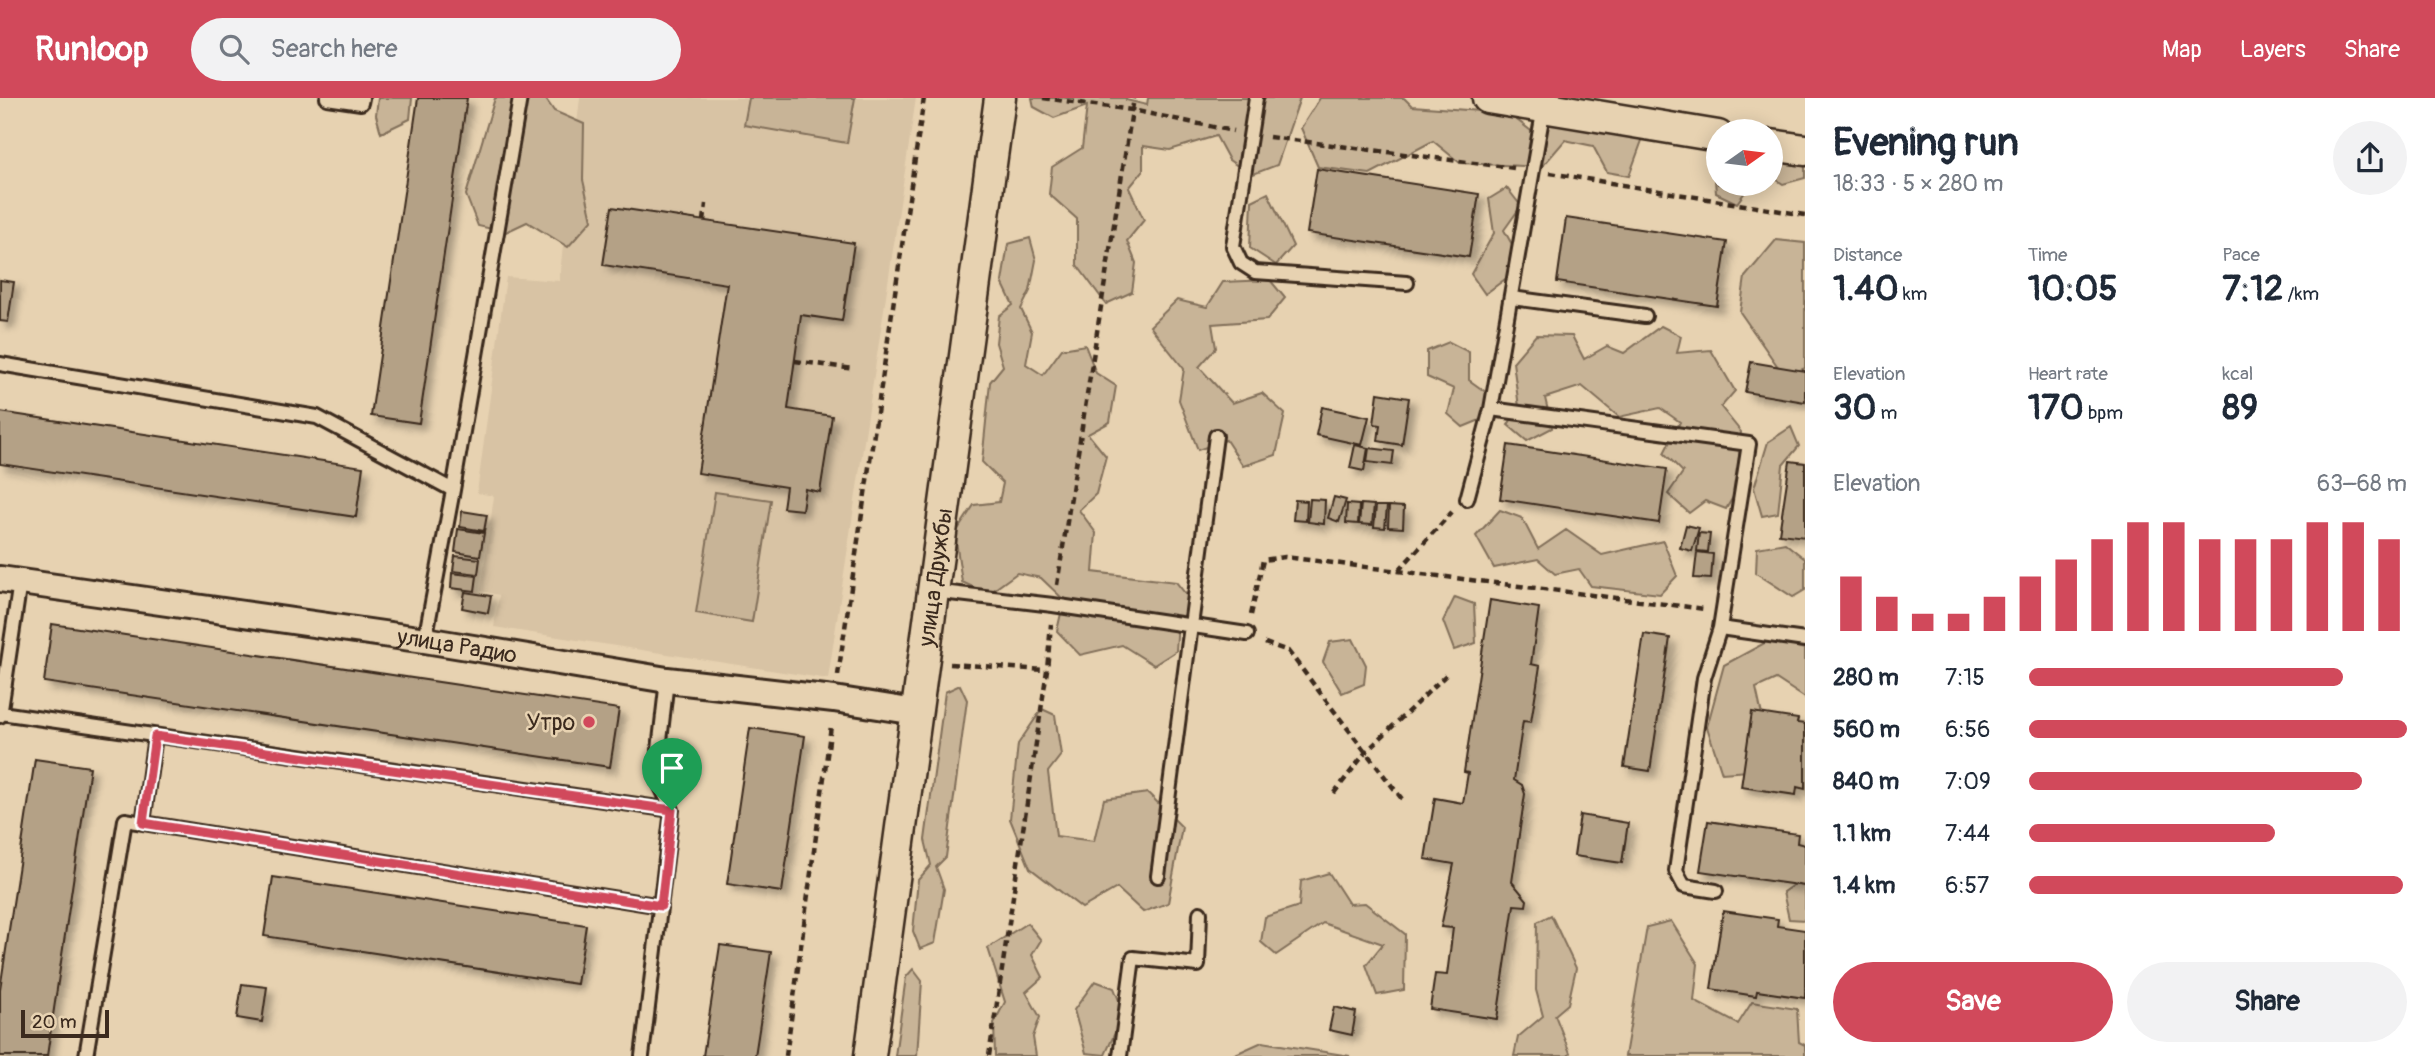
<!DOCTYPE html>
<meta charset="utf-8">
<style>
:root{--surface:#fff;--page:#f2f2f3;--text:#1f2937;--muted:#747a83;--accent:#d1495b}
body{margin:0;font-family:Pangolin,sans-serif;background:var(--page);color:var(--text);height:100vh;display:flex;flex-direction:column;font-size:26px;white-space:nowrap}
*{box-sizing:border-box;margin:0}
p{font-size:23px;color:var(--muted)}
.icon{flex:none;width:38px;height:38px;fill:none;stroke:currentColor;stroke-width:2;stroke-linecap:round;stroke-linejoin:round}
.map{position:relative;flex:1;overflow:hidden}
.details{display:flex;flex-direction:column;background:var(--surface);width:630px}
.details>*{flex:none}
.needle{width:46px;rotate:76deg}
.fabs{position:absolute;left:1706px;top:21px;display:grid;gap:14px}
.fabs a{display:grid;place-items:center;width:77px;height:77px;border-radius:50%;background:var(--surface);box-shadow:0 4px 18px #0003;font-size:35px}
.scale{position:absolute;left:21px;bottom:18px;width:88px;box-sizing:border-box;padding-left:7px;border:4px solid #3b2a1e;border-top:0;font-size:19px;line-height:24px;white-space:nowrap;color:#3b2a1e;-webkit-text-stroke:5px #e7d2b1;paint-order:stroke}
.pin{position:absolute;display:grid;place-items:center;width:60px;height:60px;color:#fff;margin:-72px -30px;border-radius:50% 50% 50% 0;rotate:-45deg;box-shadow:0 0 7px #0007}
.pin .icon{rotate:45deg}
.round{display:grid;place-items:center;flex:none;width:74px;height:74px;border-radius:37px;background:var(--page)}
.overview{display:flex;align-items:center;justify-content:space-between;height:119px;padding:0 28px}
h1{font-size:38px;font-weight:800;line-height:52px}
.stats{display:grid;grid-template-columns:repeat(3,1fr);gap:10px;height:119px;padding:7px 28px}
.stats div{display:grid;align-content:center}
.stats b{font-size:35px;font-weight:800}
.stats small{font-size:19px;font-weight:400}
.stats p{font-size:19px}
.chart{height:196px;padding:14px 28px}
.chart p{display:flex;justify-content:space-between}
.chart svg{width:100%;height:126px;margin-top:7px;stroke:var(--accent);stroke-width:6}
.button{display:flex;gap:14px;margin-top:auto;padding:14px 28px}
.button a{flex:1;height:80px;border-radius:42px;background:var(--accent);color:#fff;font-size:28px;font-weight:800;line-height:80px;text-align:center}
.button a+a{background:var(--page);color:var(--text)}
ul{padding:0 28px;list-style:none;font-size:23px}
li{display:grid;grid-template-columns:112px 84px 1fr;align-items:center;height:52px}
li i{height:18px;border-radius:9px;background:var(--accent)}
header{display:flex;align-items:center;gap:42px;box-sizing:border-box;height:98px;padding:0 35px;background:var(--accent);color:#fff}
header strong{font-size:33px}
nav{display:flex;gap:38px;margin-inline-start:auto;font-size:24px}
.search{width:490px;height:63px;background:var(--page);display:flex;align-items:center;gap:18px;box-sizing:border-box;padding:0 24px;border-radius:38px;color:var(--muted);font-size:26px}
main{display:flex;flex:1;min-height:0}
.map>svg:first-child{display:block}
.built{fill:#d8c3a4}
.green{fill:#c8b497;stroke:#826f5a;stroke-width:2}
.building{fill:#b4a186;stroke:#3b2a1e;stroke-width:2;filter:url(#shadow)}
.lines{fill:none;stroke-linecap:round;stroke-linejoin:round}
.service-casing{stroke:#3b2a1e;stroke-width:18}
.minor-casing{stroke:#3b2a1e;stroke-width:30}
.tertiary-casing{stroke:#3b2a1e;stroke-width:35}
.path{stroke:#3b2a1e;stroke-width:4.5;stroke-dasharray:7 5;stroke-linecap:butt}
.service{stroke:#e7d2b1;stroke-width:12}
.minor{stroke:#e7d2b1;stroke-width:24}
.tertiary{stroke:#e7d2b1;stroke-width:30}
.route-casing{stroke:#fff;stroke-width:14}
.route{stroke:#d1495b;stroke-width:9}
.poi-dot{fill:#d1495b;stroke:#e7d2b1;stroke-width:2.5}
.labels{text-anchor:middle;dominant-baseline:central;stroke-width:5;stroke-linejoin:round;paint-order:stroke}
.street-label{font-size:23px;fill:#3b2a1e;stroke:#e7d2b1}
.poi-label{font-size:23px;fill:#3b2a1e;stroke:#e7d2b1;text-anchor:end}
</style>
<header>
<strong>Runloop</strong>
<div class="search"><svg class="icon" aria-label="search" viewBox="0 0 24 24"><circle cx="10" cy="10" r="6"/><path d="M15 15l6 6"/></svg>Search here</div>
<nav><a>Map</a><a>Layers</a><a>Share</a></nav>
</header>
<main>
<div class="map">
<svg width="1805" height="958" viewBox="0 0 1805 958">
<defs>
<filter id="shadow"><feDropShadow dx="6" dy="6" stdDeviation="3.5" flood-color="#0004"/></filter>
</defs>
<rect width="100%" height="100%" fill="#e7d2b1"/>
<filter id="ink" filterUnits="userSpaceOnUse"><feTurbulence type="fractalNoise" baseFrequency=".0143" numOctaves="2"/><feDisplacementMap in="SourceGraphic" scale="14" xChannelSelector="R" yChannelSelector="G"/><feConvolveMatrix kernelMatrix="1 2 1 2 8 2 1 2 1" color-interpolation-filters="sRGB"/></filter>
<g filter="url(#ink)">
<path class="built" d="M580 0H916L828 581 494 529 499 497 481 493 494 398 477 395 506 179 559 183Z"/>
<path class="green" d="M378 0H412L410 21 381 35 376 17Z
M495 0H545L554 13 584 26 583 82 592 122 568 149 527 124 506 134 478 128 466 97Z
M749 0H855L847 45 744 27Z
M1032 0H1126V2L1147 7 1148 0H1300L1277 67 1251 77 1229 62 1216 38 1170 52 1143 48V73L1129 90 1144 122 1127 143 1136 165 1132 194 1106 206 1077 167V121L1049 96 1052 69 1082 50 1087 8 1054 20 1034 9Z
M1320 0H1404L1412 8 1508 15 1539 39 1557 11 1644 37 1629 78 1607 74 1593 48 1565 42 1542 69 1460 65 1433 43 1370 76 1318 69 1301 30Z
M1771 45 1805 59V80L1783 86 1771 78Z
M1718 50V86H1751L1737 105 1716 95 1713 54Z
M1507 90 1521 108 1504 132 1514 150 1512 176 1485 196 1471 176 1494 135 1489 101Z
M1268 95 1293 148 1276 167 1250 150 1252 103Z
M1030 140 1036 162 1030 193 1021 211 1032 234 1026 266 1043 277 1062 251 1085 247 1096 275 1116 288 1110 324 1088 336 1106 358 1096 396 1079 412 1096 435 1093 474 1176 484 1195 508 1178 523 1176 553 1154 567 1122 547 1080 557 1057 533 1064 502 1041 480 1017 475 988 496 962 484 955 436 974 407 999 404 1003 385 982 364 990 284 1003 268 996 245 999 218 1013 207 1002 184 1008 146Z
M1776 142 1805 145V270L1785 279 1740 214 1745 179Z
M1270 182 1285 200 1267 222 1212 226 1216 250 1199 269 1232 305 1262 295 1285 316 1276 357 1243 368 1226 342 1198 352 1179 302 1184 271 1150 228 1177 202 1207 209 1223 184Z
M1661 228 1681 238 1677 255 1711 252 1735 293 1721 309 1741 334 1736 394 1726 411 1705 403 1689 415 1668 396 1683 374 1664 355 1680 324 1660 310 1619 319 1582 288 1545 300 1552 330 1527 343 1508 327 1519 309 1513 264 1536 237 1572 238 1584 261 1607 248 1624 255Z
M1449 244 1469 254V282L1487 295 1485 320 1463 329 1448 316 1454 291 1427 279V253Z
M1791 329 1799 348 1783 367 1778 415 1762 418 1754 390 1768 344Z
M715 394 771 402 752 524 696 515Z
M1500 412 1522 420 1538 451 1566 432 1602 457 1663 443 1677 478 1660 496 1591 488 1579 471 1555 476 1538 461 1494 470 1476 438Z
M1785 445 1805 461V492L1793 499 1756 475 1757 450Z
M1455 499 1474 506 1476 545 1454 552 1443 523Z
M1353 541 1366 567 1364 586 1342 595 1323 564 1330 544Z
M1770 542 1805 551V600L1776 581 1756 590 1770 653 1749 673 1722 675 1707 629 1724 567Z
M960 587 967 602 946 759 936 769 944 791 935 845 920 851 913 833 918 782 931 767 925 742 945 594Z
M1042 611 1055 617 1061 657 1048 674 1056 738 1094 743 1104 701 1148 695 1182 729 1168 805 1143 814 1117 790 1082 810 1030 770 1010 721 1018 646Z
M1329 775 1349 806 1365 805 1405 836 1404 892 1377 897 1366 867 1383 846 1323 825 1276 857 1261 844 1265 819 1299 808 1301 783Z
M1805 779V822L1789 821 1783 794Z
M1551 817 1576 870 1568 906 1555 917 1570 955 1568 958H1514L1518 939 1543 918 1536 892 1537 824Z
M1671 823 1698 866 1694 903 1738 926 1752 904 1797 911 1799 944 1805 947V958H1625L1647 829Z
M1027 825 1041 842 1032 857 1043 879 1026 894 1040 919 1033 939 1036 958H995L994 925 1005 904 988 850Z
M913 871 922 883 917 958H895L906 879Z
M1095 883 1114 890 1124 915 1105 957 1086 955 1074 912Z
M1262 944 1350 958H1231Z"/>
<path class="building" d="M418 0H467L419 325 371 318Z
M1317 71 1479 96 1469 159 1307 135Z
M612 109 854 145 842 223 801 217 788 311 832 318 820 394 805 391 802 412 783 410 786 389 698 375 727 186 603 167Z
M1566 120 1727 144 1717 208 1557 184Z
M0 182 14 184 8 224 0 223Z
M1751 264 1805 273V304L1745 294Z
M1378 295 1409 300 1402 347 1378 343 1380 327 1374 326Z
M1322 309 1369 319 1362 347 1316 337Z
M0 314 363 369 356 419 0 366Z
M1355 347 1368 350 1364 373 1350 370Z
M1508 347 1667 371 1659 425 1500 401Z
M1369 350 1394 353 1392 367 1367 364Z
M1790 363 1805 365V439L1779 436Z
M1334 399 1346 402 1339 424 1328 420Z
M1310 401 1325 402 1324 426 1308 424Z
M1295 402 1307 403 1306 423 1293 422Z
M1347 406 1359 407 1358 426 1346 425Z
M1361 406 1374 407 1372 427 1359 426Z
M1376 408H1387L1385 430 1374 429Z
M1389 408 1404 409 1403 430 1388 429Z
M462 413 487 417 484 433 460 429Z
M1686 427 1699 430 1692 453 1680 450Z
M458 431 484 435 480 458 455 454Z
M1699 435 1710 436 1708 454 1697 453Z
M1697 454 1713 456 1711 481 1694 480Z
M455 458 480 461 478 476 453 473Z
M452 475 477 478 475 493 451 490Z
M465 494 491 498 488 515 462 510Z
M1490 502 1539 510 1531 566 1540 568 1531 624 1523 623 1514 682 1522 687 1525 696 1512 784 1527 802 1526 808 1514 807 1497 921 1430 911 1435 876 1447 877 1453 830 1441 829 1454 766 1425 761 1435 700 1463 705 1468 675 1464 674Z
M52 526 619 611 610 669 44 584Z
M1644 536 1670 540 1650 673 1624 669Z
M1752 614 1798 621 1797 625 1805 626V691L1797 689 1796 697 1741 689Z
M750 630 805 638 782 794 727 786Z
M35 661 90 669 47 958H0V891Z
M1580 717 1628 725 1622 765 1574 758Z
M1708 723 1798 736 1797 745 1805 747V788L1700 773Z
M273 779 586 827 577 886 264 838Z
M1723 813 1778 821 1777 828 1805 832V900L1757 893 1756 898 1711 891Z
M720 847 771 854 755 958H703Z
M242 886 267 889 262 924 237 920Z
M1334 909 1356 914 1352 937 1329 932Z"/>
<g class="lines">
<g class="service-casing">
<path id="service" d="M327 0 361 5 362 0
M1256 0 1233 148 1241 165 1255 174 1407 185
M1512 200 1645 218
M0 266 317 319 453 392 425 542
M1491 311 1749 346 1720 530 1704 580 1676 773 1684 788 1716 793
M453 392 520 0
M1467 401 1491 311 1544 9
M933 493 1053 507 1247 536
M1720 530 1805 542
M1 615 672 712
M0 618 20 484
M143 725 155 638
M1158 778 1216 338
M86 958 125 722 661 808
M642 958 672 712 656 678 667 582
M1120 958 1133 860 1198 867 1200 815"/>
</g>
<g class="minor-casing">
<g id="minor">
<path id="s1" d="M0 481 425 542 667 582 834 601 916 614"/>
</g>
</g>
<g class="tertiary-casing">
<g id="tertiary">
<path d="M1488 0 1718 38"/>
<path d="M1771 47 1805 52"/>
<path id="s2" d="M870 958 1000 0"/>
</g>
</g>
<path class="path" d="M1043 0 1132 12 1233 33
M1269 39 1514 70
M1550 75 1805 117
M704 123 706 106
M795 263 854 271
M1399 472 1452 414
M1057 487 1134 0
M1251 517 1263 462 1285 459 1705 511
M1265 545 1288 553 1402 701
M950 566 1046 572
M838 577 924 0
M1334 695 1366 654 1446 577
M786 958 831 628
M989 958 1047 572 1051 526"/>
<use href="#service" class="service"/>
<use href="#minor" class="minor"/>
<use href="#tertiary" class="tertiary"/>
</g>
</g>
<g class="lines" filter="url(#ink)">
<g class="route-casing">
<path id="route" d="M155 638 672 712 661 808 143 725Z"/>
</g>
<use href="#route" class="route"/>
</g>
<circle class="poi-dot" cx="589" cy="624" r="7"/>
<g class="labels">
<g class="street-label">
<text stroke="none"><textPath href="#s2" startOffset="483">улица Дружбы</textPath></text>
<text stroke="none"><textPath href="#s1" startOffset="462">улица Радио</textPath></text>
</g>
<g class="poi-label">
<text x="575" y="624">Утро</text>
</g>
</g>
</svg>
<div class="fabs">
<a><svg class="needle" viewBox="-14 -14 28 28"><path d="M0-13l5 13h-10z" fill="#e53935"/><path d="M0 13l5-13h-10z" fill="#747a83"/></svg></a>
</div>
<div class="scale">20 m</div>
<div class="pin" style="left:672px;top:712px;background:#1e9e55"><svg class="icon" aria-label="arrive" viewBox="0 0 24 24"><path d="M6 21V4h12l-3 4 3 4H6"/></svg></div>
</div>
<section class="details">
<div class="overview"><div><h1>Evening run</h1><p>18:33 · 5 × 280 m</p></div><a class="round"><svg class="icon" aria-label="share" viewBox="0 0 24 24"><path d="M12 15V3M7 8l5-5 5 5M5 13v7h14v-7"/></svg></a></div>
<div class="stats">
<div><p>Distance</p><b>1.40<small> km</small></b></div>
<div><p>Time</p><b>10:05</b></div>
<div><p>Pace</p><b>7:12<small> /km</small></b></div>
</div>
<div class="stats">
<div><p>Elevation</p><b>30<small> m</small></b></div>
<div><p>Heart rate</p><b>170<small> bpm</small></b></div>
<div><p>kcal</p><b>89</b></div>
</div>
<div class="chart"><p><span>Elevation</span>63–68 m</p>
<svg viewBox="0 0 160 44" preserveAspectRatio="none"><path d="M5 44V25M15 44V32M25 44V38M35 44V38M45 44V32M55 44V25M65 44V19M75 44V12M85 44V6M95 44V6M105 44V12M115 44V12M125 44V12M135 44V6M145 44V6M155 44V12"/></svg>
</div>
<ul>
<li><b>280 m</b>7:15<i style="width:83%"></i></li>
<li><b>560 m</b>6:56<i style="width:100%"></i></li>
<li><b>840 m</b>7:09<i style="width:88%"></i></li>
<li><b>1.1 km</b>7:44<i style="width:65%"></i></li>
<li><b>1.4 km</b>6:57<i style="width:99%"></i></li>
</ul>
<div class="button"><a>Save</a><a>Share</a></div>
</section>
</main>
